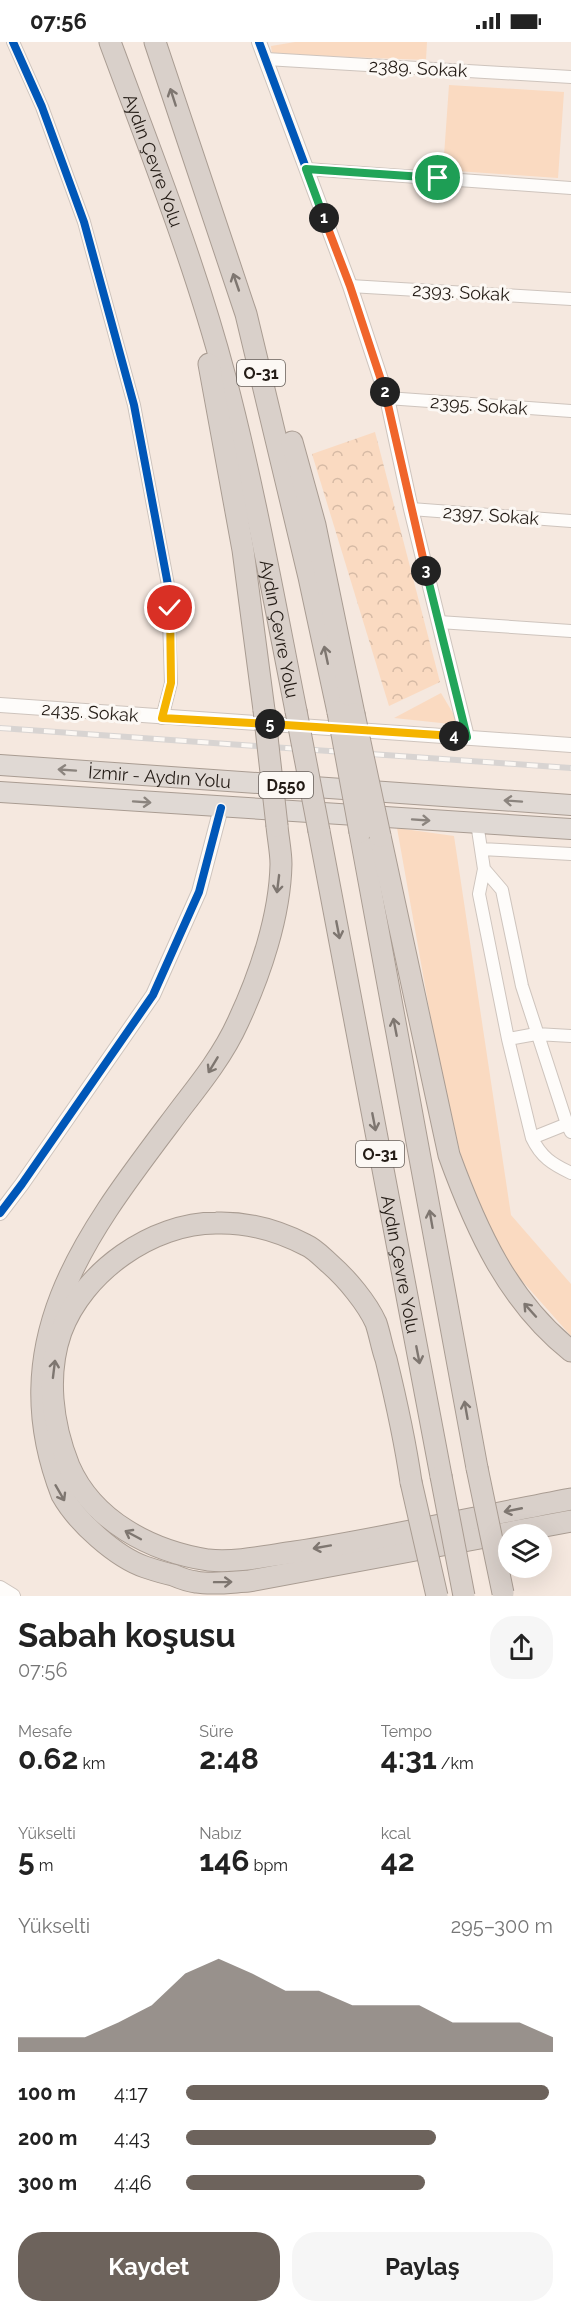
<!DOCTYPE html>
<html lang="tr">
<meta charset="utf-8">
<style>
:root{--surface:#fff;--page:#f6f6f6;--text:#222;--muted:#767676;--accent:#6d635c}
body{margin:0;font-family:Raleway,sans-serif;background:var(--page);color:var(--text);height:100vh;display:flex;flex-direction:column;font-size:22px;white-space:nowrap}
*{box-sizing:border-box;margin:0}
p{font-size:20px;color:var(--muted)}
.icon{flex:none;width:33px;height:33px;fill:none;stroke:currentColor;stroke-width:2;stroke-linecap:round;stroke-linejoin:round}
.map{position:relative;height:1554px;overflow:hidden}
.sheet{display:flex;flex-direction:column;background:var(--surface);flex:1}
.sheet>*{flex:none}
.fabs{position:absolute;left:498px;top:1482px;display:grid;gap:12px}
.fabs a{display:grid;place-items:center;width:54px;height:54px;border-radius:50%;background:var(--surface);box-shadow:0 6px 24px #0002;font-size:30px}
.pin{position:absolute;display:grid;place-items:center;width:51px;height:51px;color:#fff;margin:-26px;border:3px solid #fff;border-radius:50%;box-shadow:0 2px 6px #0007}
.km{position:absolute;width:30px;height:30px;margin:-15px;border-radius:50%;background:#222;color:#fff;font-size:16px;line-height:30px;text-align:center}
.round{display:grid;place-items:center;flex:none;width:63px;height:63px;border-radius:24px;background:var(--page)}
.overview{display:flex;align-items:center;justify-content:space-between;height:102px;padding:0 18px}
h1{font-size:33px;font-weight:700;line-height:45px}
.metrics{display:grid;grid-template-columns:repeat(3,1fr);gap:9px;height:102px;padding:6px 18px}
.metrics div{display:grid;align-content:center}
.metrics b{font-size:30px;font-weight:700}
.metrics small{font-size:16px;font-weight:400}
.metrics p{font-size:16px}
.chart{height:168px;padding:12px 18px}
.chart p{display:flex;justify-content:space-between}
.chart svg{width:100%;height:108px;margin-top:6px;fill:var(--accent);opacity:.7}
.button{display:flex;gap:12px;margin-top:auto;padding:12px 18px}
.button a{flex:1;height:69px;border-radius:24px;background:var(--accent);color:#fff;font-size:24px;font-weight:700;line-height:69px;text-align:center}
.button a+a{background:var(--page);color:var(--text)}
ul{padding:0 18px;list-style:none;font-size:20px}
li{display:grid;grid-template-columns:96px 72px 1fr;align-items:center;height:45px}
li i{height:15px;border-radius:8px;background:var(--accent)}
.status{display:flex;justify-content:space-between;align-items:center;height:42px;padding:0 30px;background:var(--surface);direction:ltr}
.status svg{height:16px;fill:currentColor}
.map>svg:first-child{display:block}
.forest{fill:url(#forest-crowns)}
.park{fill:#fadac1}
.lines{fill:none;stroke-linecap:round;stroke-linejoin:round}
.minor-casing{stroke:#cec4bd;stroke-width:14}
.tertiary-casing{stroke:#cec4bd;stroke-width:16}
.trunk-casing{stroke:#a99c92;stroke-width:22}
.motorway-casing{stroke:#a99c92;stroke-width:23}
.minor{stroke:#fefcfa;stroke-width:12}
.tertiary{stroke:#fefcfa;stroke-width:14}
.trunk{stroke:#e0d9d4;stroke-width:20}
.motorway{stroke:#d9d0ca;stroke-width:21}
.rail-casing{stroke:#d8d4d2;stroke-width:6}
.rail{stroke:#fcf8f4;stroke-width:4;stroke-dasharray:11;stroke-linecap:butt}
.motorway-bridge-casing{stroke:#a99c92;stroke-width:23;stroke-linecap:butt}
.motorway-bridge{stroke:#d9d0ca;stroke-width:21}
.cycleway-casing{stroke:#fcf8f4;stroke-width:11}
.cycleway{stroke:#0057b8;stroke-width:8}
.oneway{stroke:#7e7670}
.oneway2{stroke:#8b847e}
.split-1-casing{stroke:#fff;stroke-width:12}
.split-2-casing{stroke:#fff;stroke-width:12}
.split-3-casing{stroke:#fff;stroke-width:12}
.split-4-casing{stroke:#fff;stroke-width:12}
.split-5-casing{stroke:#fff;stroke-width:12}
.split-6-casing{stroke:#fff;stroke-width:12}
.split-1{stroke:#22a559;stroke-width:8}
.split-2{stroke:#f0652b;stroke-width:8}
.split-3{stroke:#f0652b;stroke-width:8}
.split-4{stroke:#22a559;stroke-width:8}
.split-5{stroke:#f5b400;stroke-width:8}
.split-6{stroke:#f5b400;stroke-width:8}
.labels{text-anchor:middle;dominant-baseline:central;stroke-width:6;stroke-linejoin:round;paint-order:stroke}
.shield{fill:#fcf8f4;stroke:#655e59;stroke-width:1.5}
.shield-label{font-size:16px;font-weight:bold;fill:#241c16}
.street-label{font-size:18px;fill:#241c16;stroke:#fcf8f4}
</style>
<div class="status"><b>07:56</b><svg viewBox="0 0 49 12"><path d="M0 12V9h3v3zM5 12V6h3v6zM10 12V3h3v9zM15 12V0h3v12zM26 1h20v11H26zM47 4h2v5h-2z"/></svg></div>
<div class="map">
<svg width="571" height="1554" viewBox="0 0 571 1554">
<defs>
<pattern id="forest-crowns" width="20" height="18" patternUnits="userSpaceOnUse" patternTransform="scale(1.5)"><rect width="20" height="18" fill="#fadac1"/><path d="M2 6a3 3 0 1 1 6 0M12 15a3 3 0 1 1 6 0" fill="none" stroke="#d6baa5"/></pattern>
</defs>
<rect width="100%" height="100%" fill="#f5e8df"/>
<path class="forest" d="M375 390 440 640 389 664 312 412Z"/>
<path class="park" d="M295 0H427L426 18 272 12 271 4Z
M449 43 564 50 558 136 443 128Z
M441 651 460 683 394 676Z
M397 786 454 794 511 1173 571 1242V1294L508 1223 482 1175 460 1110 435 1000Z"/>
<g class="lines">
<g class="minor-casing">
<path id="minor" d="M13 0 42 65 84 180 134 363 168 543 171 641 162 676
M266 17 571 35
M306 127 571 146
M350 244 571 257
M387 356 571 369
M411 467 571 479
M439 580 571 589
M477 781 484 827 479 852 508 997 532 1096C541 1115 552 1122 571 1131
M481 807 571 812
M484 827 502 848 522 944 567 1082 571 1090
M508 997 536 992 571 994
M532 1096 567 1082"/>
</g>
<g class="tertiary-casing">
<path id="tertiary" d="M259 0 350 244 387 356 411 467 467 695
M0 663 571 703
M0 1171 22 1142 153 953 199 850 221 766
M0 1546 13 1554"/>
</g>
<g class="trunk-casing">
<g id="trunk">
<path id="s1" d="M0 723 571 763"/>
<path d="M0 750 571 787"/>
</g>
</g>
<g class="motorway-casing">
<g id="motorway">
<path id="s2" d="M110 0C151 111 195 221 225 335 254 445 274 558 296 669"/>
<path d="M155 0 246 272 309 535 338 670"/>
<path d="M209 322 243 508 264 668"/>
<path d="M292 400 315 483 354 672"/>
<path d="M277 784C278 796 281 810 281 822 280 874 260 933 238 980 224 1011 203 1038 182 1065 92 1185 0 1294 62 1453 77 1480 116 1515 145 1525 154 1528 163 1531 173 1533 180 1536 188 1539 196 1540 213 1543 232 1540 249 1539L571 1479"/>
<path id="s3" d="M319 789 441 1434"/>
<path d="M360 790 477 1426"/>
<path d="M380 794 449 1113C476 1187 508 1259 571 1309"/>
<path d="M411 1440C405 1399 396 1358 386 1317 382 1306 380 1293 376 1281 367 1261 347 1237 330 1222 323 1216 315 1207 306 1203 279 1189 247 1180 216 1181 152 1181 83 1230 61 1290 46 1333 52 1382 69 1424 93 1479 151 1509 208 1518 235 1521 267 1514 295 1510 387 1496 479 1474 571 1457"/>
</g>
</g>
<use href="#minor" class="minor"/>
<use href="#tertiary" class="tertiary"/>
<use href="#trunk" class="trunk"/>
<use href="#motorway" class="motorway"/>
<g class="rail-casing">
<path id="rail" d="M0 686 571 726"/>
</g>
<use href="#rail" class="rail"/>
<g class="motorway-bridge-casing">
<path id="motorway-bridge" d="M264 668 277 784
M296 669 319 789
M338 670 360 790
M354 672 380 794
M477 1426 503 1551
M441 1434 464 1554
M411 1440 437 1554"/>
</g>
<use href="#motorway-bridge" class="motorway-bridge"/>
<g class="cycleway-casing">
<path id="cycleway" d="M13 0 42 65 84 180 134 363 168 543 171 641 162 676
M259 0 350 244 387 356 411 467 467 695
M0 1171 22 1142 153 953 199 850 221 766"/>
</g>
<use href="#cycleway" class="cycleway"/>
</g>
<defs><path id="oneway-shaft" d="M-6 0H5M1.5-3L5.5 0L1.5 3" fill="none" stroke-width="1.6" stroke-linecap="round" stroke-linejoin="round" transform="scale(1.5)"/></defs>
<g class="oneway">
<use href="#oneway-shaft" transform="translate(173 55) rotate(-108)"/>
<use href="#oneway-shaft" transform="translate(236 240) rotate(-109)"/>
<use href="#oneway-shaft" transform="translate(326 613) rotate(-102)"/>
<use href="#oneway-shaft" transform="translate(278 842) rotate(97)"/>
<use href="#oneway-shaft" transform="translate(338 888) rotate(79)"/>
<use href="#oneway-shaft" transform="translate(395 985) rotate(-101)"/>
<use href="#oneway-shaft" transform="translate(213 1023) rotate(121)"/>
<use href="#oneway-shaft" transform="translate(374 1080) rotate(79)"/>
<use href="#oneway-shaft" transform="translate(431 1177) rotate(-100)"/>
<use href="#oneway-shaft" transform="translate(530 1268) rotate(-132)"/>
<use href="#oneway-shaft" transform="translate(418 1313) rotate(79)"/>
<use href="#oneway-shaft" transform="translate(54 1327) rotate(-83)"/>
<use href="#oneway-shaft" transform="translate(466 1368) rotate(-100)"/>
<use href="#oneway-shaft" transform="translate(60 1451) rotate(60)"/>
<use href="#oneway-shaft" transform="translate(513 1468) rotate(169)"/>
<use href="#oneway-shaft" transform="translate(133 1493) rotate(-152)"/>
<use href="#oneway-shaft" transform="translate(322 1505) rotate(170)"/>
<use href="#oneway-shaft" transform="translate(223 1540) rotate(-1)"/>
</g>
<g class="oneway2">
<use href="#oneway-shaft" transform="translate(67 728) rotate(-176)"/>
<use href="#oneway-shaft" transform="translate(513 759) rotate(-176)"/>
<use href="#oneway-shaft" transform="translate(142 760) rotate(4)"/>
<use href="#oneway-shaft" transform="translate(421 778) rotate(4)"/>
</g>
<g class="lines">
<g class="split-1-casing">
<path id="split-1" d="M324 176 306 127 438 136"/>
</g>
<g class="split-2-casing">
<path id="split-2" d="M324 176 350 244 385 350"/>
</g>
<g class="split-3-casing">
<path id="split-3" d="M385 350 426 529"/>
</g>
<g class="split-4-casing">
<path id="split-4" d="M426 529 467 695 454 694"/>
</g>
<g class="split-5-casing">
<path id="split-5" d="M270 682 454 694"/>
</g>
<g class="split-6-casing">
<path id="split-6" d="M170 566 171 641 162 676 270 682"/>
</g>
<use href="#split-1" class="split-1"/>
<use href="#split-2" class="split-2"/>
<use href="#split-3" class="split-3"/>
<use href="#split-4" class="split-4"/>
<use href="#split-5" class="split-5"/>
<use href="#split-6" class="split-6"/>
</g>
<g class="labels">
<g class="shield">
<rect x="237" y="318" width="48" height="26" rx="4.5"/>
<rect x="259" y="730" width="54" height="26" rx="4.5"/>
<rect x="356" y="1099" width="48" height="26" rx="4.5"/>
</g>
<g class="shield-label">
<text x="261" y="331">O-31</text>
<text x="286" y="743">D550</text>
<text x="380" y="1112">O-31</text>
</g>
<g class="street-label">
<text transform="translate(418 26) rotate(3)">2389. Sokak</text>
<text stroke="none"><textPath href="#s2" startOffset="126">Aydın Çevre Yolu</textPath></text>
<text transform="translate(461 250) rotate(3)">2393. Sokak</text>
<text transform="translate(479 363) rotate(4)">2395. Sokak</text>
<text transform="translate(491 473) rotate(4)">2397. Sokak</text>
<text stroke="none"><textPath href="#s2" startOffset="612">Aydın Çevre Yolu</textPath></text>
<text transform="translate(90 670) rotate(4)">2435. Sokak</text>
<text stroke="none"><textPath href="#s1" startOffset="160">İzmir - Aydın Yolu</textPath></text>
<text stroke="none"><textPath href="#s3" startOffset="441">Aydın Çevre Yolu</textPath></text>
</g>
</g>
</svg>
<div class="fabs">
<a><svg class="icon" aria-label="layers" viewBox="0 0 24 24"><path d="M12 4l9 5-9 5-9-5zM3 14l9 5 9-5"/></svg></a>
</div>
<div class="pin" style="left:438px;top:136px;background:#1e9e55"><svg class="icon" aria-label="arrive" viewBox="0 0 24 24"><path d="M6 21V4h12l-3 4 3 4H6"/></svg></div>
<div class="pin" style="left:170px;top:566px;background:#d93025"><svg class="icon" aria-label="check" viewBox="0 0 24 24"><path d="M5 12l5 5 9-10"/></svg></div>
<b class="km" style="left:324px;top:176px">1</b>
<b class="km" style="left:385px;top:350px">2</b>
<b class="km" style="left:426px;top:529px">3</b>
<b class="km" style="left:454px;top:694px">4</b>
<b class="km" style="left:270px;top:682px">5</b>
</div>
<section class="sheet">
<div class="overview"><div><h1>Sabah koşusu</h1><p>07:56</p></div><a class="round"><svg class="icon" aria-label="share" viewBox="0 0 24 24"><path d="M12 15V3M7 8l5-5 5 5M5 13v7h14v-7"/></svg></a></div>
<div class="metrics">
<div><p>Mesafe</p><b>0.62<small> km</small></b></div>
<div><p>Süre</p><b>2:48</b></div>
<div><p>Tempo</p><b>4:31<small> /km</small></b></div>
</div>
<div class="metrics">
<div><p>Yükselti</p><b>5<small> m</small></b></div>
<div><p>Nabız</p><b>146<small> bpm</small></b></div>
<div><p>kcal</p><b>42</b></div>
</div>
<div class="chart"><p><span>Yükselti</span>295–300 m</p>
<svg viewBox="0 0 160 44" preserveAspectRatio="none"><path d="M0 44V38L10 38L20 38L30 32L40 25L50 12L60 6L70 12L80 19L90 19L100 25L110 25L120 25L130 32L140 32L150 32L160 38V44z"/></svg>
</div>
<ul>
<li><b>100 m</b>4:17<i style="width:99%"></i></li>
<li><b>200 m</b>4:43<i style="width:68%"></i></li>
<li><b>300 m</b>4:46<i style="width:65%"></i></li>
</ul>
<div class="button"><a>Kaydet</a><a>Paylaş</a></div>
</section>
